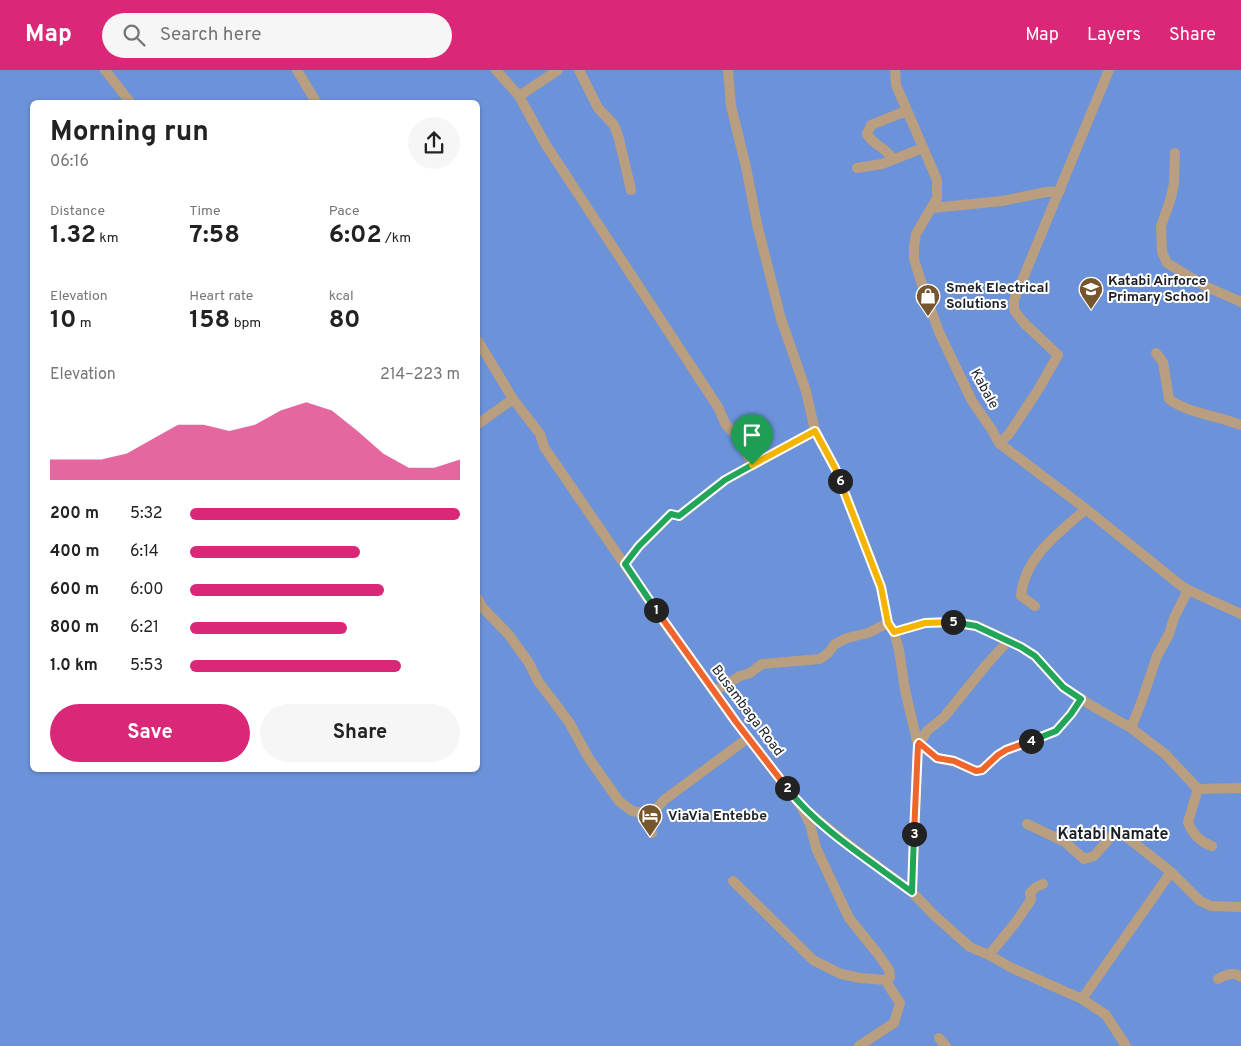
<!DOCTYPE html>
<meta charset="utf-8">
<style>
:root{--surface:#fff;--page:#f6f6f6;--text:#222;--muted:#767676;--accent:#db2777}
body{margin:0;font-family:Overpass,sans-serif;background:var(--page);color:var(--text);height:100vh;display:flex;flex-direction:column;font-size:19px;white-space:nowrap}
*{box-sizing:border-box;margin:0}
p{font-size:16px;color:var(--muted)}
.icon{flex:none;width:28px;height:28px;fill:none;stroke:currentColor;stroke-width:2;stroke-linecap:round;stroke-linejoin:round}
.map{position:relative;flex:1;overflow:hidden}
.details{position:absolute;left:30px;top:30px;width:450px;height:672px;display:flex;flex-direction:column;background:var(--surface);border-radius:8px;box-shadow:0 1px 4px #0004}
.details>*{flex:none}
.pin{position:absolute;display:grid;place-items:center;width:42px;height:42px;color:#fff;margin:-51px -21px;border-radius:50% 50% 50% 0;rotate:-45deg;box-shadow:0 0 5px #0007}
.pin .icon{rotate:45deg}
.km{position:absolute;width:25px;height:25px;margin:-12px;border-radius:50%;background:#222;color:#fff;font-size:14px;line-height:25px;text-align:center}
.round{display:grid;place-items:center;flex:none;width:52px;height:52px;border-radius:26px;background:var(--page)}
.overview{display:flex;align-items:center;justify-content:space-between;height:85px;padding:0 20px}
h1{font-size:28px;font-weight:700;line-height:38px}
.figures{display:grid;grid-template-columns:repeat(3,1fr);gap:8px;height:85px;padding:5px 20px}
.figures div{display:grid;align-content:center}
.figures b{font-size:25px;font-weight:700}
.figures small{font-size:14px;font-weight:400}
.figures p{font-size:14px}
.chart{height:140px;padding:10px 20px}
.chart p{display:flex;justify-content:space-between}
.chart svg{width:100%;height:90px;margin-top:5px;fill:var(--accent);opacity:.7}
.primary-button{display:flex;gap:10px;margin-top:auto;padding:10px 20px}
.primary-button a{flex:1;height:58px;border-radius:30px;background:var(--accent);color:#fff;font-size:20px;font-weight:700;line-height:58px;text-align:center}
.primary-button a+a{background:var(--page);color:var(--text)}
ul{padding:0 20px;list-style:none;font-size:16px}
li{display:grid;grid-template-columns:80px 60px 1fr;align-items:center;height:38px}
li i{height:12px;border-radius:6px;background:var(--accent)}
header{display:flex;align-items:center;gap:30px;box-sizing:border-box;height:70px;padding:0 25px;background:var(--accent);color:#fff}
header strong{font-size:24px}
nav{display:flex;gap:28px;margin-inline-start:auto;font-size:18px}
.search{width:350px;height:45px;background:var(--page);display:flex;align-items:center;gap:12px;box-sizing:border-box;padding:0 18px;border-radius:28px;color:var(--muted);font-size:19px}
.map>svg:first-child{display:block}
.water{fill:#6c92da;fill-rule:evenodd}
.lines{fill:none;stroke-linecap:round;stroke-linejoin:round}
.minor{stroke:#b99e80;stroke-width:10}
.split-1-casing{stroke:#fff;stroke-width:10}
.split-2-casing{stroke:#fff;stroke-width:10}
.split-3-casing{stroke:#fff;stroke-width:10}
.split-4-casing{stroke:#fff;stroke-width:10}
.split-5-casing{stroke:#fff;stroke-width:10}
.split-6-casing{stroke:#fff;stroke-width:10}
.split-7-casing{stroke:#fff;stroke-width:10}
.split-1{stroke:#22a559;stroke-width:6}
.split-2{stroke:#f0652b;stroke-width:6}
.split-3{stroke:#22a559;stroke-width:6}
.split-4{stroke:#f0652b;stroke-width:6}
.split-5{stroke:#22a559;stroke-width:6}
.split-6{stroke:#f5b400;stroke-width:6}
.split-7{stroke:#f5b400;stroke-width:6}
.labels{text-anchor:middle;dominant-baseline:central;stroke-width:4;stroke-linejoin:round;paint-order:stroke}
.poi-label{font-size:14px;font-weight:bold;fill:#1b2028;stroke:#fff;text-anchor:start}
.street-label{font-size:14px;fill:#1b2028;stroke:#fff}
.quarter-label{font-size:16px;font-weight:bold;fill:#1b2028;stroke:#fff}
</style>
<header>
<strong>Map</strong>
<div class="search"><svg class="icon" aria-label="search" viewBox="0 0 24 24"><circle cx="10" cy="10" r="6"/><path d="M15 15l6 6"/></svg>Search here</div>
<nav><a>Map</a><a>Layers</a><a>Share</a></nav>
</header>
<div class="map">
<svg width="1241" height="976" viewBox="0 0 1241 976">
<rect width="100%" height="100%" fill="#e6eefd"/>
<path class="water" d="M0 0H1241V976H0ZM32 32H478V700H32Z"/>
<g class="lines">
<path class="minor" d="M105 0 130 32
M297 0 316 32
M496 0 519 26 546 75 718 337 726 355 740 368 752 395
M579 0 598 38 614 55 619 69 631 120
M728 0 731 36 746 97 757 154 781 249 806 321 815 361 835 398 868 482 881 517 888 553 894 562 899 580 905 620 918 675 912 822
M895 0 896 15 937 110V128L916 164 914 177V189L923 218 939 262 972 331 992 360 999 373 1086 439 1179 514 1188 520 1241 544
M519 26 558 0
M1175 83 1174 114 1170 131 1161 156 1162 182 1167 193 1205 216 1241 232
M895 89C889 86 887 81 882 78 875 73 872 72 867 64L871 55 906 41
M857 98 882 94 923 78
M932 138 1002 131 1046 122 1060 121
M478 271 513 329 540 364 544 377 668 558 736 652 800 735 844 771 912 822 934 845 970 877 989 885 1012 898 1082 929 1106 945 1126 976
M1156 283 1163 292 1169 329C1187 343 1219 346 1241 355
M478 354 513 329
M999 373 1009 364 1038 320 1058 285 1024 253 1014 240V230L1109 0
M625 494 639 476 671 444 679 446 725 410 815 361
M478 529 482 537 509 565 529 593 538 611 569 652 588 687 619 731 632 741 643 743 655 740 664 730 748 668
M1035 536 1021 526C1024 487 1059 463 1086 439
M894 562 925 553 945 552 962 553 977 556 1021 577 1035 586 1063 617 1089 634 1131 658 1165 684 1198 719 1241 718
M715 621 740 606 750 603 762 594 820 589 828 583 835 574 847 568 868 563 888 553
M1131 658 1141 633 1157 586 1169 564 1174 548 1188 520
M919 673 937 688 953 691 976 701 982 699 998 685 1006 680 1056 661 1071 644 1081 629
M918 675 927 661 944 647 987 594 1008 571
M1198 719 1188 752C1192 763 1200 772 1212 776
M647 743 652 763
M1027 754 1065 772 1084 789 1094 786 1115 762 1119 761 1171 802 1200 831 1211 836 1241 837
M733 811 813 890 841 904 860 908 885 910 890 907 889 900 878 884 849 848 816 778 810 754 802 738
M989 885 1016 852 1031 830 1030 823 1036 817 1043 814
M1218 909C1226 905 1233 901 1241 907
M1082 929 1171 802
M939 968 946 976
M859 976 894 953 900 933 885 910"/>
</g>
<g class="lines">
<g class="split-1-casing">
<path id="split-1" d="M656 540 625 494 639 476 671 444 679 446 725 410 752 395"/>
</g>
<g class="split-2-casing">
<path id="split-2" d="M656 540 736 652 787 718"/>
</g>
<g class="split-3-casing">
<path id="split-3" d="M787 718C816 757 872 792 912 822L914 764"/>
</g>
<g class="split-4-casing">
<path id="split-4" d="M914 764 918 675 919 673 937 688 954 691 976 701 982 700 998 685 1006 680 1031 671"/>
</g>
<g class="split-5-casing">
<path id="split-5" d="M953 552 976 556 1021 577 1035 586 1063 617 1081 629 1071 644 1056 661 1031 671"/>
</g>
<g class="split-6-casing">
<path id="split-6" d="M840 411 881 517 888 553 894 562 925 553 953 552"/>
</g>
<g class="split-7-casing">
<path id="split-7" d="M752 395 815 361 835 398 840 411"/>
</g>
<use href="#split-1" class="split-1"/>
<use href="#split-2" class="split-2"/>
<use href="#split-3" class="split-3"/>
<use href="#split-4" class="split-4"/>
<use href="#split-5" class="split-5"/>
<use href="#split-6" class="split-6"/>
<use href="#split-7" class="split-7"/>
</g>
<defs>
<g id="school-pin" transform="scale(1.25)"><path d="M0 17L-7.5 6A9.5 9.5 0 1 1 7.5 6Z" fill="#77552d" stroke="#fff"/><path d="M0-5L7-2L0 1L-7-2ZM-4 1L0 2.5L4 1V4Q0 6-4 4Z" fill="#fff"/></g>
<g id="shop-pin" transform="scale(1.25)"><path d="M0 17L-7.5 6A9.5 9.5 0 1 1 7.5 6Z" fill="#77552d" stroke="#fff"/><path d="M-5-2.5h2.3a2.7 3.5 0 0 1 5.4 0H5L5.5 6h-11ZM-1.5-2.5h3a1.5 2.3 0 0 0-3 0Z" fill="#fff"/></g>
<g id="hotel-pin" transform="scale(1.25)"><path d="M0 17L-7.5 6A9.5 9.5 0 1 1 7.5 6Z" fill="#77552d" stroke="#fff"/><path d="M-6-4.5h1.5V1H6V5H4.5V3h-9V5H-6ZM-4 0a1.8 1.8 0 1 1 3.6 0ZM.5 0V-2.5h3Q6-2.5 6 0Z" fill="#fff"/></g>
</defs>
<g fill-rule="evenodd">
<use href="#school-pin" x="1091" y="219"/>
<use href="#shop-pin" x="928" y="226"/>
<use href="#hotel-pin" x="650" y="746"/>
</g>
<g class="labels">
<g class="poi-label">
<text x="1108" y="211">Katabi Airforce<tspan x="1108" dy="16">Primary School</tspan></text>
<text x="946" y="218">Smek Electrical<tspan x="946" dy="16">Solutions</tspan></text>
<text x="668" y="746">ViaVia Entebbe</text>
</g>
<g class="street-label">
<text transform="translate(984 319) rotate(61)">Kabale</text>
<text transform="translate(747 641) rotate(53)">Busambaga Road</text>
</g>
<g class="quarter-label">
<text x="1113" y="765">Katabi Namate</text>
</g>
</g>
</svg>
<div class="pin" style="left:752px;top:395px;background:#1e9e55"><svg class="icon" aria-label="arrive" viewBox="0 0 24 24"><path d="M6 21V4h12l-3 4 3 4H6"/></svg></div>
<b class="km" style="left:656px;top:540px">1</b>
<b class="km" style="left:787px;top:718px">2</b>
<b class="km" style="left:914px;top:764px">3</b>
<b class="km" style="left:1031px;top:671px">4</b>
<b class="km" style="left:953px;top:552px">5</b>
<b class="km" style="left:840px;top:411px">6</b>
<section class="details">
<div class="overview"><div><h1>Morning run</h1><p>06:16</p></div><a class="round"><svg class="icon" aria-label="share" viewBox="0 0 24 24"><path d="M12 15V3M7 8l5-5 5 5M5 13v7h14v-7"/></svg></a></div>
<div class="figures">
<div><p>Distance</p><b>1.32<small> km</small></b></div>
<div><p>Time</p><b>7:58</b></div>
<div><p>Pace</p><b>6:02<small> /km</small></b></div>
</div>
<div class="figures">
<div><p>Elevation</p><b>10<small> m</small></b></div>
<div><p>Heart rate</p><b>158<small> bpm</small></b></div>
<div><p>kcal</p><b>80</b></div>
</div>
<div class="chart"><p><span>Elevation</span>214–223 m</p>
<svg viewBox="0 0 160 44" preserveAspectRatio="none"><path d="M0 44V34L10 34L20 34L30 31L40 24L50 17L60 17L70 20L80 17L90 10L100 6L110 10L120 20L130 31L140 38L150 38L160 34V44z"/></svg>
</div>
<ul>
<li><b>200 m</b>5:32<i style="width:100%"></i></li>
<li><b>400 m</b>6:14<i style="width:63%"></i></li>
<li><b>600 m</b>6:00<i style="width:72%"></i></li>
<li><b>800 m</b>6:21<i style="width:58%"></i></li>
<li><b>1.0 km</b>5:53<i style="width:78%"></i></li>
</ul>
<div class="primary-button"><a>Save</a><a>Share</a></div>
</section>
</div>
